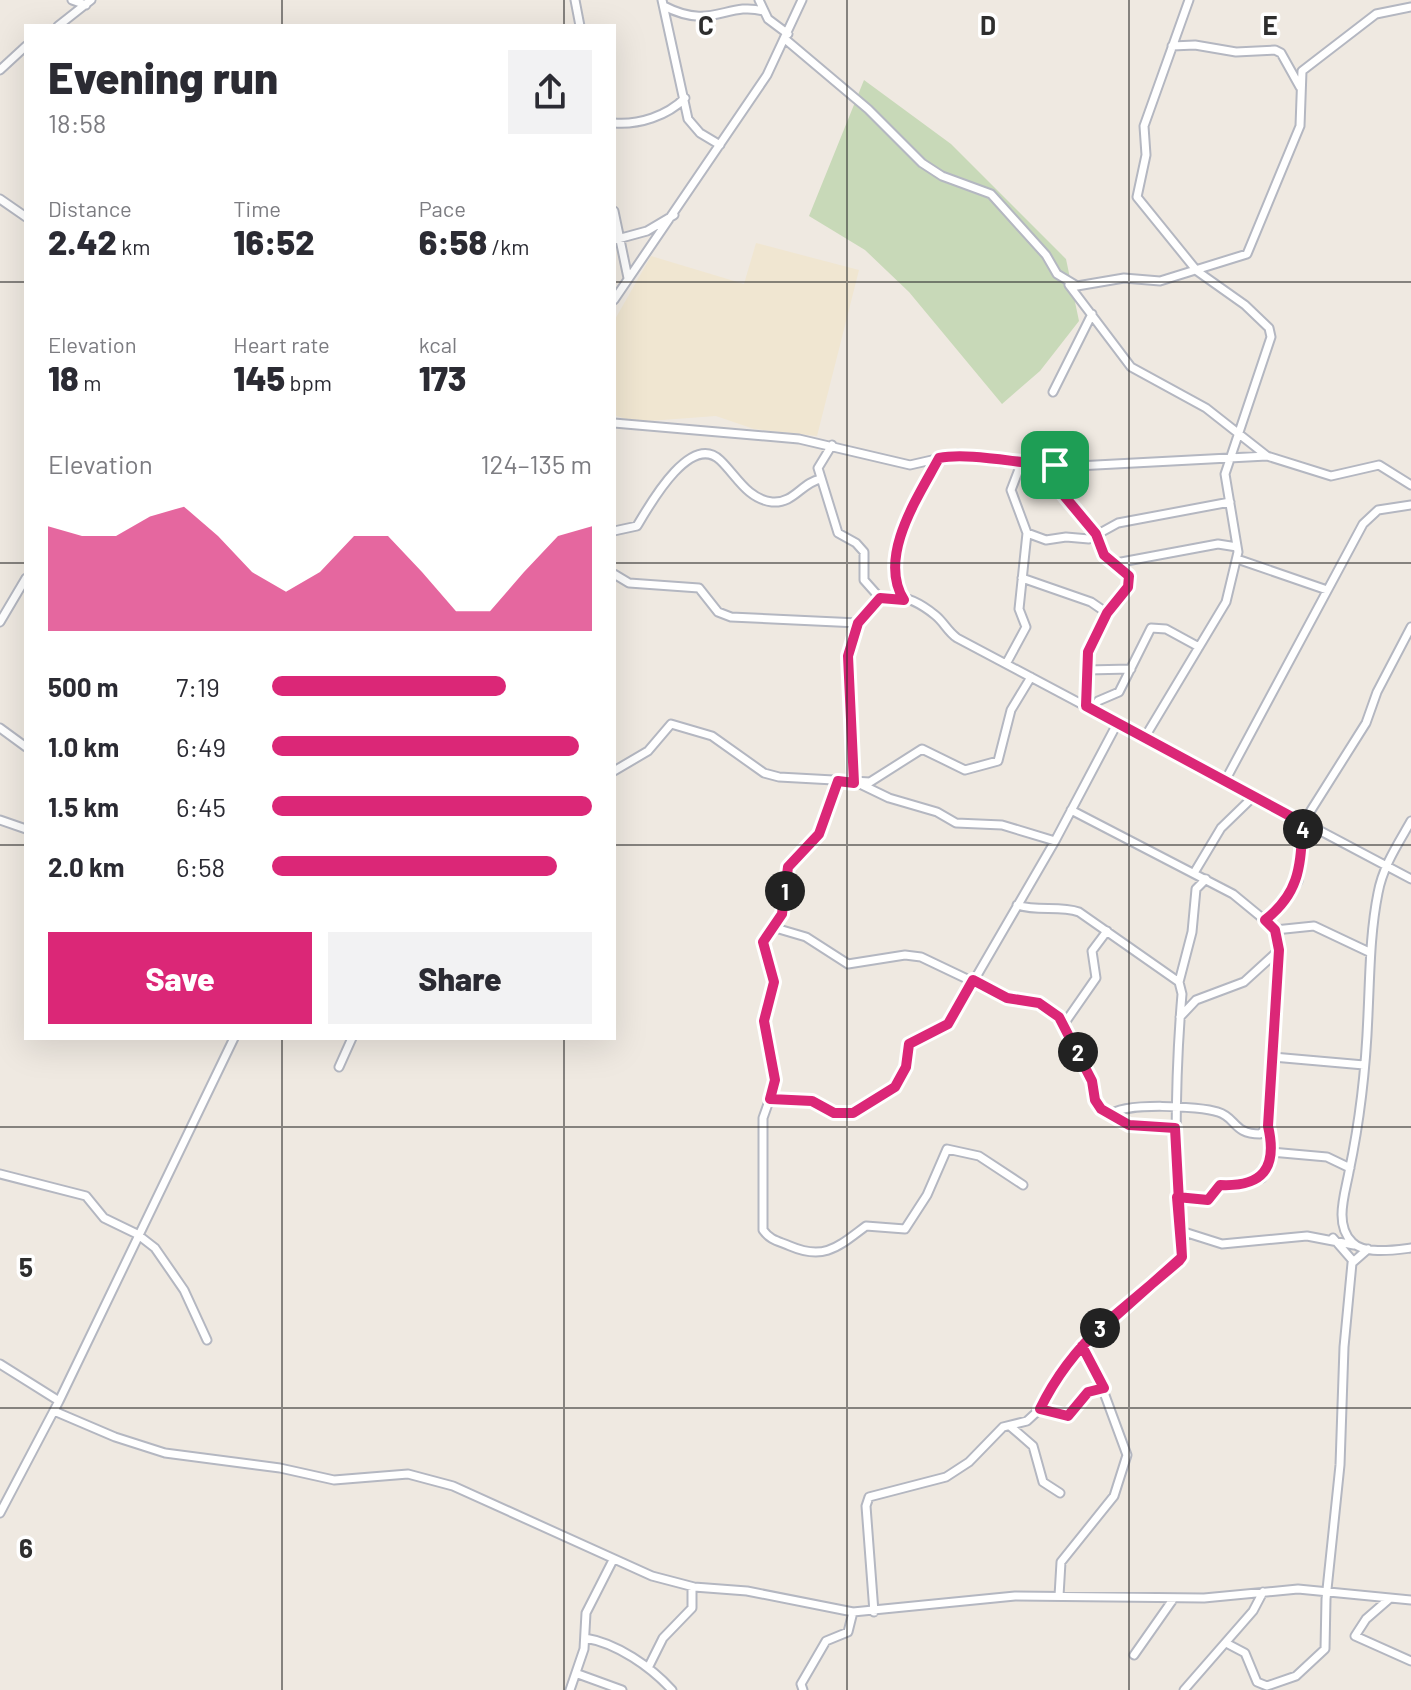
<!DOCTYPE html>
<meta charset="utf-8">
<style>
:root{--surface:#fff;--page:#f2f2f3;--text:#2b2b33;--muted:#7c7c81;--accent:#db2777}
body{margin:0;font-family:Barlow,sans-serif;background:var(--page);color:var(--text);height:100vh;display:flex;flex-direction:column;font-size:30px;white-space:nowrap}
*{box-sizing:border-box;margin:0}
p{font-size:26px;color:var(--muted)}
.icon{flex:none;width:44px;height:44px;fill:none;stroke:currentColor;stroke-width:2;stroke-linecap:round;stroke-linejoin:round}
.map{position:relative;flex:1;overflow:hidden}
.sheet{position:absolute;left:24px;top:24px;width:592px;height:1016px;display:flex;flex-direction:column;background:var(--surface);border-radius:0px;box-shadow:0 8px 32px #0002}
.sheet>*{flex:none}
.pin{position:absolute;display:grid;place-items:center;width:68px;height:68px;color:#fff;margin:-34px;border-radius:16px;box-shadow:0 4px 12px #0006}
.km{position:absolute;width:40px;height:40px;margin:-20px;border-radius:50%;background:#222;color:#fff;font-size:22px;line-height:40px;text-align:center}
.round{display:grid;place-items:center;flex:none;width:84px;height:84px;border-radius:0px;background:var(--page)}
.head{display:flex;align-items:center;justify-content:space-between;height:136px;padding:0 24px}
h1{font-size:44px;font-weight:800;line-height:60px}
.figures{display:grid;grid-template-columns:repeat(3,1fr);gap:12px;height:136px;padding:8px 24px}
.figures div{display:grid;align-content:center}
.figures b{font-size:34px;font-weight:800}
.figures small{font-size:22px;font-weight:400}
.figures p{font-size:22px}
.chart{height:224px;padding:16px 24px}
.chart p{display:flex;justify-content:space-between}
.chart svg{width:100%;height:144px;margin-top:8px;fill:var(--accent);opacity:.7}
.cta{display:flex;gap:16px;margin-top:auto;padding:16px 24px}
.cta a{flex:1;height:92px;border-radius:0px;background:var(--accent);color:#fff;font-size:32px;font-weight:800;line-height:92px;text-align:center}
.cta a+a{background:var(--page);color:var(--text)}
ul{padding:0 24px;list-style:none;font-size:26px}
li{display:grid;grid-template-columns:128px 96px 1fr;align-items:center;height:60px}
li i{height:20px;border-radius:10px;background:var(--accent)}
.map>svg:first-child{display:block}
.education{fill:#f0e6d1}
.cemetery{fill:#c8d9b8}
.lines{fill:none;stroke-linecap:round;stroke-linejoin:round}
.minor-casing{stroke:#b4b7c1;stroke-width:11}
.minor{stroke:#fff;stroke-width:7}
.route-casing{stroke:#fff;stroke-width:16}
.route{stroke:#db2777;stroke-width:10}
.grid{fill:none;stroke:#2e2e2e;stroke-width:2;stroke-opacity:0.55}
.grid-label{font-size:26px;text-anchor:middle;font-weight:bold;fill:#2e2e2e;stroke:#fff;stroke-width:7;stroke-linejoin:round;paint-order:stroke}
</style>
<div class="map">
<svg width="1411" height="1690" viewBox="0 0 1411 1690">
<rect width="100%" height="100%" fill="#efe9e1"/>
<path class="education" d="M756 243 859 270 817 436 754 429 716 416 635 422 614 415V321L651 256 744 284Z"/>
<path class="cemetery" d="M864 80 951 144 1066 259 1079 321 1040 371 1002 404 909 292 865 250 809 216Z"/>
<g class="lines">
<g class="minor-casing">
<path id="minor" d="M72 0 86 5
M575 0 580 26
M662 0 688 119 700 133 720 145
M759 0 768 19 788 34
M664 6C712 31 727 1 763 11
M58 26 91 0
M785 39 868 109 922 163 942 176 991 194 1046 255 1057 274 1077 286 1124 278 1160 281 1247 254 1300 126 1302 71 1376 14 1411 7
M1172 46 1195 45 1236 52 1275 50 1281 53 1300 87
M0 70 26 46
M614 123C639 125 667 116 685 98
M0 199 26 217
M614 211 628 278
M614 240 647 231 674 215
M1069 285 1131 367 1206 408 1267 456
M614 300 767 75 802 0
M1053 392 1092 314
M614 423 799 439 910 465 958 454 1002 462 1077 466 1267 456 1331 476 1379 465 1411 485
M832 445 818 468 838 533 856 543 864 552V580L880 598
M1055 465 1061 492 1096 534 1106 557 1124 568 1129 576 1128 587 1107 613 1088 652 1086 706
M614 531 637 526C649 506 690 432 720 460 736 475 747 499 772 502 794 504 802 482 821 479
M1027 533 1046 540 1066 537 1089 539 1118 523 1230 502
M1237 559 1327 590
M1116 563 1218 544 1237 547
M614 574 629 583 699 588 718 612 731 617 858 623
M1022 578 1091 602 1107 613
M904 599C878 560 919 495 939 458
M0 622 26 578
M1006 664 1026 627 1019 609 1027 533 1011 490 1021 464
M1086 670 1131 669
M1092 709 1098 701 1119 692 1151 628 1166 629 1199 647
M0 728 26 747
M1145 737 1226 602 1238 552 1225 474 1271 337 1269 328 1245 305 1197 271 1137 197 1146 155 1144 126 1189 0
M614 771 648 751 671 724 712 736 764 773 779 777 870 782 922 749 965 770 998 761 1011 710 1031 677
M838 781 819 834 788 869 782 914 763 942 774 982 764 1021 775 1084 763 1118V1230C771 1241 779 1241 790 1246 825 1261 839 1246 866 1226L905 1229 927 1195 947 1149 979 1156 1023 1185
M1225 781 1363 524 1378 510 1411 505
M854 783 848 656C858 605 887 576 935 615 944 622 947 631 957 638L1411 879
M860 784 889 798 937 812 956 823 1002 825 1055 841
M1071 810 1233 894 1272 926 1279 950 1266 1129 1260 1134C1233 1134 1236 1117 1218 1112 1200 1106 1123 1102 1110 1115
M0 820 26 829
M1411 821C1398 844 1383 866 1378 893 1370 933 1370 973 1368 1014 1366 1067 1360 1120 1349 1172 1345 1194 1334 1224 1352 1242 1364 1255 1395 1250 1411 1248
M1194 873 1221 828 1254 796
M1265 920 1282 906 1298 881 1303 823 1366 723 1377 692 1411 627
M772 927 806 937 848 964 905 955 921 957 1007 998 1045 1006 1064 1024 1093 1084 1097 1105 1125 1124 1175 1128
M1275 930 1314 926 1369 952
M1179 982 1192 932 1196 889 1206 879
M1180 1017 1196 1000 1244 982 1279 950
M1064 1024 1096 978 1092 951 1107 931
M1273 1057 1364 1065
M339 1067 352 1038
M770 1099 812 1101 834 1113H853L895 1087 906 1067 909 1044 948 1024 954 1015 1055 841 1118 722
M1271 1152 1327 1157 1350 1168
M0 1174 86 1196 104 1218 137 1234 155 1248 184 1290 207 1340
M1177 1197 1208 1200 1220 1185 1238 1186 1262 1178 1271 1152 1268 1126
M1181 1231 1222 1244 1307 1236 1354 1245
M1333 1238 1353 1261
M0 1364 59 1401
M1040 1409 1068 1416 1088 1392 1104 1388 1082 1346
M54 1411 115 1437 165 1453 280 1468 334 1480 408 1474 453 1486 652 1576 694 1587 747 1591 853 1612 1015 1596 1204 1598 1298 1589 1411 1600
M1010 1426 1033 1446 1043 1482 1060 1493
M0 1513 59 1401 234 1038
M1059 1596 1061 1562 1114 1496 1127 1455 1103 1390
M1389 1599 1366 1619 1355 1636 1411 1661
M874 1612 866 1506 869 1497 946 1477 969 1462 1003 1427 1027 1421 1040 1409 1061 1370 1092 1335 1179 1261C1189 1244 1177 1219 1177 1200 1175 1131 1176 1064 1182 994L1179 982 1079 912C1059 905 1038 912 1017 905
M585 1638C617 1643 651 1667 672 1690
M1226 1643 1245 1653 1257 1682 1267 1686 1296 1676 1325 1649 1326 1599 1340 1465 1344 1347 1352 1263 1368 1249
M1134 1655 1174 1598
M648 1668 663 1638 692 1608V1587
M578 1674 622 1690
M570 1690 584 1649 586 1613 613 1560
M803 1690 801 1684 826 1641 848 1632 853 1612
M1184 1690 1253 1611 1263 1592"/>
</g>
<use href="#minor" class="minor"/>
</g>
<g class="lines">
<g class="route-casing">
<path id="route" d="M1055 465C1020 464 970 452 939 458 918 497 877 557 904 600L880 598 858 623 848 656 854 783 838 781 819 834 788 867 782 914 763 942 774 982 764 1021 775 1080 770 1099 812 1101 834 1113H853L895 1087 906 1067 909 1044 948 1024 973 980 1007 998 1039 1003 1059 1017 1092 1081 1095 1100 1101 1109 1129 1125 1175 1128 1182 1257 1082 1346 1104 1388 1088 1392 1068 1416 1040 1409C1056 1376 1076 1350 1103 1325L1179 1261 1182 1257 1177 1197 1208 1200 1220 1185C1262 1187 1278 1169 1268 1126L1279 950 1275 930 1265 920C1301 892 1300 865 1303 823L1086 706 1088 652 1107 613 1128 587 1129 576 1104 555 1096 534 1061 492 1055 465"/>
</g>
<use href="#route" class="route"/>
</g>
<path class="grid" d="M282 0V26M564 0V26M847 0V1690M1129 0V1690M0 282H26M614 282H1411M0 563H26M614 563H1411M0 845H26M614 845H1411M282 1038V1690M564 1038V1690M0 1127H1411M0 1408H1411"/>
<g class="grid-label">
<text x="706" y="35">C</text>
<text x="988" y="35">D</text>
<text x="1270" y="35">E</text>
<text x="26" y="1277">5</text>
<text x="26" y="1558">6</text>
</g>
</svg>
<div class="pin" style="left:1055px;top:465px;background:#1e9e55"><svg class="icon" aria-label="arrive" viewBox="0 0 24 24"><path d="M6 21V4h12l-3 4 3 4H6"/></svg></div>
<b class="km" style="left:785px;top:891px">1</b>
<b class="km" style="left:1078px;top:1052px">2</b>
<b class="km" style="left:1100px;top:1328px">3</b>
<b class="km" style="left:1303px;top:829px">4</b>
<section class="sheet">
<div class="head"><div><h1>Evening run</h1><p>18:58</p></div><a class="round"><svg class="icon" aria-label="share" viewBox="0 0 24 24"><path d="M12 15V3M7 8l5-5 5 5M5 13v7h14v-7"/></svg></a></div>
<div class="figures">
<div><p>Distance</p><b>2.42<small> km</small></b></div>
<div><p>Time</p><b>16:52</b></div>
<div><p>Pace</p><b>6:58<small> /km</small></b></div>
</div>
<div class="figures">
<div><p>Elevation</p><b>18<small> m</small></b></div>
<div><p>Heart rate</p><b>145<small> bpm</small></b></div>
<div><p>kcal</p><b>173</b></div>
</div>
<div class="chart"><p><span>Elevation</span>124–135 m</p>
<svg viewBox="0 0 160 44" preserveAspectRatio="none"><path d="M0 44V12L10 15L20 15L30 9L40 6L50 15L60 26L70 32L80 26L90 15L100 15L110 26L120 38L130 38L140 26L150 15L160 12V44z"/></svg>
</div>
<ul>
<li><b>500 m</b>7:19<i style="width:73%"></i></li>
<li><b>1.0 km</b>6:49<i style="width:96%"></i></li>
<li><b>1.5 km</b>6:45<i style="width:100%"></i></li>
<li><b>2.0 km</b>6:58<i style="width:89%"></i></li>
</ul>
<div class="cta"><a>Save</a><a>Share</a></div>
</section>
</div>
